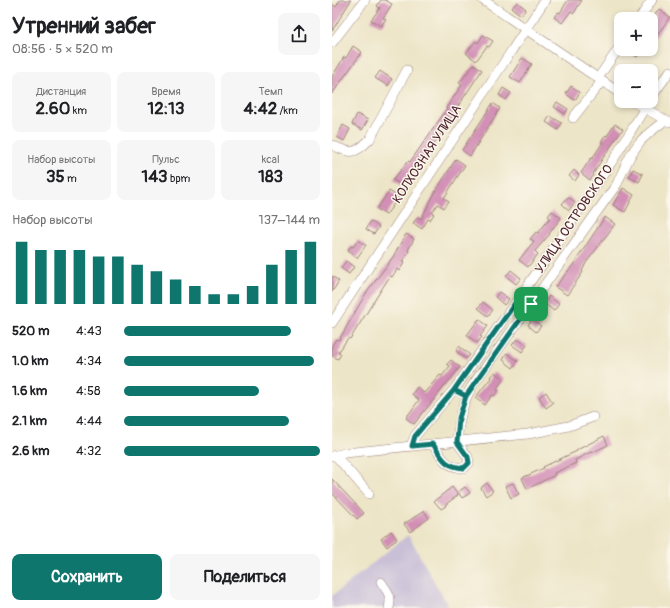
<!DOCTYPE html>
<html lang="ru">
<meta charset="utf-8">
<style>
:root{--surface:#fff;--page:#f6f6f6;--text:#202124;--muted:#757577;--accent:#0f766e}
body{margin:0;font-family:Pangolin,sans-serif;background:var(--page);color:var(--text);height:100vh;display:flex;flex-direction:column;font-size:15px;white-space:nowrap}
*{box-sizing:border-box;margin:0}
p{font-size:13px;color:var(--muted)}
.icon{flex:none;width:22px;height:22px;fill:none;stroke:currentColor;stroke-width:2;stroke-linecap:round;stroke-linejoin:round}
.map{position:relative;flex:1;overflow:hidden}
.side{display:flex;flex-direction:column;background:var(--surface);width:332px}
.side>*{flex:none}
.buttons{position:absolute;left:282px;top:12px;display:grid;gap:8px}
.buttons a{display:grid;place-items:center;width:44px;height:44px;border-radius:8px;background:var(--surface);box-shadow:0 2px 6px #0003;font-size:20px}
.pin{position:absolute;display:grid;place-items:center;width:34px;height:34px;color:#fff;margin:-17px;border-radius:8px;box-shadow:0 2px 6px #0006}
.round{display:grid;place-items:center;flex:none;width:42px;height:42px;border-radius:8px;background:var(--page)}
.headline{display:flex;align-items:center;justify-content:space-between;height:68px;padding:0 12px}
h1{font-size:22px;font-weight:700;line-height:30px}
.stats{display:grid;grid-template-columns:repeat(3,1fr);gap:6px;height:68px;padding:4px 12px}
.stats div{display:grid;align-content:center;border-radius:8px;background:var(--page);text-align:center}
.stats b{font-size:17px;font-weight:700}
.stats small{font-size:11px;font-weight:400}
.stats p{font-size:11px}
.chart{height:112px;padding:8px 12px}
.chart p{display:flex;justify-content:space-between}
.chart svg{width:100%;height:72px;margin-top:4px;stroke:var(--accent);stroke-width:6}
.cta{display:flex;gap:8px;margin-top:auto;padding:8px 12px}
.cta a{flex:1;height:46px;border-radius:8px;background:var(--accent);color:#fff;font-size:16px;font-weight:700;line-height:46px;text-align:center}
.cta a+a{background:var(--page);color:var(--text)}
ul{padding:0 12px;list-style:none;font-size:13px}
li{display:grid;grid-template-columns:64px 48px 1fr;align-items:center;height:30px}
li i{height:10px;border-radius:5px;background:var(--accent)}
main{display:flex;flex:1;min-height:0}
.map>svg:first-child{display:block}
.industrial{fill:#c9bfd7}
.building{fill:#d28eb5}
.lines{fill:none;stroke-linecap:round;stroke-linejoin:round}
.minor-casing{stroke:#9c8279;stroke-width:10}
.minor{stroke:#fff;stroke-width:9}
.route-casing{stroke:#fff;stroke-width:8}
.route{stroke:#0f766e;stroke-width:5}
.labels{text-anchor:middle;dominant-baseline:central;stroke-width:3;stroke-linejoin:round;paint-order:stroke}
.street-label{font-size:13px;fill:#4a1f2b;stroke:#fbf7ec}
</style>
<main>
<section class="side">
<div class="headline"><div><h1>Утренний забег</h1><p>08:56 · 5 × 520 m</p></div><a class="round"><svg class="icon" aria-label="share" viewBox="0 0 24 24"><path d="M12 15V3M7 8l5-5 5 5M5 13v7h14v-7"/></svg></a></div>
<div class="stats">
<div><p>Дистанция</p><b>2.60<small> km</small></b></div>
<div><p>Время</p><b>12:13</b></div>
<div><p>Темп</p><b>4:42<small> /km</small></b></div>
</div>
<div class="stats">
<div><p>Набор высоты</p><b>35<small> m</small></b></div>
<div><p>Пульс</p><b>143<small> bpm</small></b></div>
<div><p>kcal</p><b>183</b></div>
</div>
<div class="chart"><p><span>Набор высоты</span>137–144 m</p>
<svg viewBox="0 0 160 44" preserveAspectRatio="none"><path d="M5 44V6M15 44V11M25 44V11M35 44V11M45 44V15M55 44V15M65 44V20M75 44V24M85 44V29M95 44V33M105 44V38M115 44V38M125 44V33M135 44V20M145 44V11M155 44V6"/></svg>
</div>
<ul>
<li><b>520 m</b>4:43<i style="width:85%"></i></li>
<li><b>1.0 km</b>4:34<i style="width:97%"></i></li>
<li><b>1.6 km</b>4:58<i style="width:69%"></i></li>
<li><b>2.1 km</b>4:44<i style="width:84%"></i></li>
<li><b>2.6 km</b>4:32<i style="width:100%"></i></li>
</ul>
<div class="cta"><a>Сохранить</a><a>Поделиться</a></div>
</section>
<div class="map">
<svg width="338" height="608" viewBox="0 0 338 608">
<rect width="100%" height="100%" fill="#fbf7ec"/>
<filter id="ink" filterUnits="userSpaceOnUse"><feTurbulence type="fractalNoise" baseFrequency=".025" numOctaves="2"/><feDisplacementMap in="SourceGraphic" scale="8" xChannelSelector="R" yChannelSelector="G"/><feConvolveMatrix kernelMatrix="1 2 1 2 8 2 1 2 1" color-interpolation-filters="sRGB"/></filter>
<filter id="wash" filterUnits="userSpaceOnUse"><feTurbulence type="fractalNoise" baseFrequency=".012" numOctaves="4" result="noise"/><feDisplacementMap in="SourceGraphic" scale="16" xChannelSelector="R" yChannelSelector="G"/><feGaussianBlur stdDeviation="0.9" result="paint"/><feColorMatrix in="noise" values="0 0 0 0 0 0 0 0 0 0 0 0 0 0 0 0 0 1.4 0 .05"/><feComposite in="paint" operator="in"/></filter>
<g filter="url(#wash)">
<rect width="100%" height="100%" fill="#ede5c7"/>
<path class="industrial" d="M76 535 115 604 110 608H0V596Z"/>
<g id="blocks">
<path class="building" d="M8 0H19L0 31V4L4 7Z
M49 0H53L60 4 51 18 54 19 49 26 39 20 48 8 45 6Z
M236 0H250L242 13 239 11 230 23 222 17 226 12 228 13Z
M185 2 194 9 189 15 180 8Z
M327 9 338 17 319 44V25L324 17 323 15Z
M151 35 161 41 157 47 155 46 144 61 134 53 144 41 146 43Z
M21 46 30 52 0 94V77L12 57 14 58Z
M293 49H310L305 57Z
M190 58 200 64 188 83 178 77Z
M142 64 150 70 126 106 127 107 110 130 111 131 90 162 89 161 81 172 78 170 72 179 75 181 71 186 61 180 76 161 78 162 115 109 114 108 130 85 127 83Z
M48 71 60 79 56 86 43 78Z
M239 86 248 92 243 100 234 94Z
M171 88 179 93 174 100 167 95Z
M225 102 236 109 233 114 222 107Z
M161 103 168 108 138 156 130 150Z
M25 114 36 120 30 130 20 124Z
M218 116 230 123 226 130 214 122Z
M283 124 291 129 274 153 261 174 262 175 258 180 249 173 259 158 260 159 271 142H269L274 135 275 136Z
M11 125 18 129 12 141 5 137Z
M124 159 133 165 112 198 117 201 112 208 106 204 100 213 102 214 98 220 96 219 90 229 81 223 86 217 89 219 105 189Z
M301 169 311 174 307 182 297 177Z
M242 170 247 175 243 181 237 176Z
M291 188 302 195 293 212 281 205Z
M57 191 67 197 54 215 45 209Z
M236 197 243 202 237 210 230 204Z
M220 211 229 218 222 227 217 234H218L203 251 206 254 196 267 187 260 202 241 198 239 204 232 206 233 218 218 216 216Z
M273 217 283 224 254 263 250 271 251 272 235 295 223 287 241 265Z
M39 221 47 227 42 234 34 229Z
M74 234 82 239 76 250 77 251 70 262 72 263 67 271 65 269 60 277 58 276 18 339 16 338 6 353 9 354 6 359 0 356V346L4 339 7 340 33 295 61 257Z
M26 240 34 245 25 258 16 251 19 246 21 247Z
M14 261 22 267 17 274 9 268Z
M179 270 189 278 184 284 174 276Z
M0 276 7 281 0 292Z
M167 292 177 299 172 305 163 297Z
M217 296 227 304 222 311 212 303Z
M151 302 161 310 156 316 146 308Z
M147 319 156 326 148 336 150 337 145 343 135 335Z
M200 319 209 326 204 332 196 325Z
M185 339 195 345 190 352 180 345Z
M127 346 138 355 134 359 124 351Z
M175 353 186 361 181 368 171 360Z
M119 360 128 367 82 424 74 418 87 400 80 394 85 387 92 393 108 375 110 376 118 366 115 364Z
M162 372 172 379 164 389 167 390 162 396 160 395 153 405 143 398 159 378 158 377Z
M214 392 221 403 214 408 207 397Z
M272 436 276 445 259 453V452L243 460 244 463 222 473 223 475 195 489 190 478 212 468 211 467 245 451V450Z
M0 479 32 513 25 519 0 493Z
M155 483 161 491 154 496 149 488Z
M181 483 187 494 179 498 173 486Z
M120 487 126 495 113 505 114 506 109 509 102 501Z
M133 487 138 493 130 498 126 492Z
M92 511 97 518 78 532 72 524Z
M59 531 65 539 55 547 49 539Z"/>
</g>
</g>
<g filter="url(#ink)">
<use href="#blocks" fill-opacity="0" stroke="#9c8279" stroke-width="1"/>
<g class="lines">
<g class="minor-casing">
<path id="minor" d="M151 0 289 94
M307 19 320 0
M0 43 33 0
M266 78 289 45
M319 98 338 71
M300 101 337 122
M241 118 270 81
M0 145C19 154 23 155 38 139L75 70
M0 323 213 0
M125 442C127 421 130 404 140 386L285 184C291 171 297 155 307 143 314 134 324 128 333 120
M101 444C110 458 113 467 132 468L137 463 136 457 125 442
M79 446 83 436 124 387 210 265 283 157 317 101
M3 455 37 494
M0 456 13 453 196 434 237 426 261 417
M49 582C56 592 60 596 57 608"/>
</g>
<use href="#minor" class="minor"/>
</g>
</g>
<g class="lines" filter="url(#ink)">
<g class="route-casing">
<path id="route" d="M199 304 194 294 191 292 122 390 134 396 127 418 125 442 136 457 137 463 132 468C113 467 110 458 101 444L80 446 83 436 122 390 134 396 199 304"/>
</g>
<use href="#route" class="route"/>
</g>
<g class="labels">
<g class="street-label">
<text transform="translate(95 154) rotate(-57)">КОЛХОЗНАЯ УЛИЦА</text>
<text transform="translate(242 219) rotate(-56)">УЛИЦА ОСТРОВСКОГО</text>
</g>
</g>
</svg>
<div class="buttons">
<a>+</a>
<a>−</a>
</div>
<div class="pin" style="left:199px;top:304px;background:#1e9e55"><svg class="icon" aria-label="arrive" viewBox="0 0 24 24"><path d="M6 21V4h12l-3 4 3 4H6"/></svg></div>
</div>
</main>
